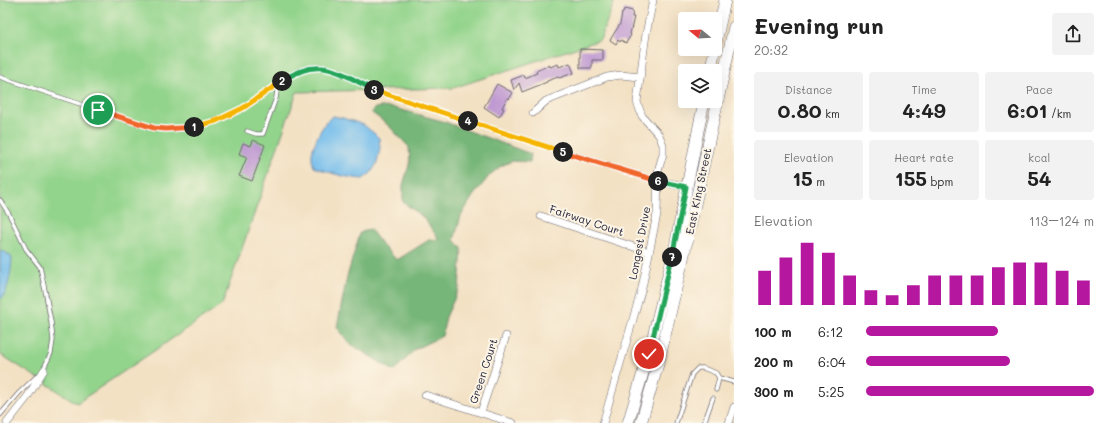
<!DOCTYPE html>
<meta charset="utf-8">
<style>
:root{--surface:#fff;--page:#f2f2f2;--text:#222;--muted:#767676;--accent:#b5179e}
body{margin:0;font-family:Mali,sans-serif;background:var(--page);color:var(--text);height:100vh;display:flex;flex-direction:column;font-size:15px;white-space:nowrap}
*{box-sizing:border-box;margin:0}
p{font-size:13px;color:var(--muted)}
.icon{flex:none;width:22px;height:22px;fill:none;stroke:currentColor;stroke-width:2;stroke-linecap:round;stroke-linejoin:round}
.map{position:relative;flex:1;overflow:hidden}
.drawer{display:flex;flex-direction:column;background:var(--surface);width:380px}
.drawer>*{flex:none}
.needle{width:26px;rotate:288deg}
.buttons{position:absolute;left:678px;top:12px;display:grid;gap:8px}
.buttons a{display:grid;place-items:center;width:44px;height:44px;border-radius:4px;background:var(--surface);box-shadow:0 4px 16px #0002;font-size:20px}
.pin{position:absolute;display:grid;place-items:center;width:34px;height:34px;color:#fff;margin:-17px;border:2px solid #fff;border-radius:50%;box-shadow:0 1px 4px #0007}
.km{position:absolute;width:20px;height:20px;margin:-10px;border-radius:50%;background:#222;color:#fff;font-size:11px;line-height:20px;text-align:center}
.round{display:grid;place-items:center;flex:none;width:42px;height:42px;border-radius:4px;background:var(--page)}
.summary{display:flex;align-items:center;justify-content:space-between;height:68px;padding:0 20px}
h1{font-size:22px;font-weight:700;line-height:30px}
.figures{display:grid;grid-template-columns:repeat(3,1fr);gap:6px;height:68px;padding:4px 20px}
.figures div{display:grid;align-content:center;border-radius:4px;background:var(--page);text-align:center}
.figures b{font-size:20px;font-weight:700}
.figures small{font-size:11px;font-weight:400}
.figures p{font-size:11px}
.chart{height:112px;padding:8px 20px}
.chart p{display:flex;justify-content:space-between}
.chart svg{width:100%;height:72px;margin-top:4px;stroke:var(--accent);stroke-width:6}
ul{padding:0 20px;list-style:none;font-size:13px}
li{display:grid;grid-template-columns:64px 48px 1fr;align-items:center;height:30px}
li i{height:10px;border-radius:5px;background:var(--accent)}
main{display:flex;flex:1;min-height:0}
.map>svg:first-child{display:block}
.green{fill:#93d48c;stroke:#5a7b64}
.forest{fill:#76b678;stroke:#4c6c5a}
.water{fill:#74bdec;stroke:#4b7094}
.building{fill:#bf9ad2}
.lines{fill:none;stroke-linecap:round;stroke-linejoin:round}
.service-casing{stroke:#6b656b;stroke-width:5}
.minor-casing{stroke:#6b656b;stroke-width:8}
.primary-casing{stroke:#6b656b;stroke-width:12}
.service{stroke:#fff;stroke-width:3.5}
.minor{stroke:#fff;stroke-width:7}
.primary{stroke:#fff;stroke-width:11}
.split-1-casing{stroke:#fff;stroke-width:8}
.split-2-casing{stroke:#fff;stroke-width:8}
.split-3-casing{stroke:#fff;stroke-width:8}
.split-4-casing{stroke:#fff;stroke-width:8}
.split-5-casing{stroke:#fff;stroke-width:8}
.split-6-casing{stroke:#fff;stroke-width:8}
.split-7-casing{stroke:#fff;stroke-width:8}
.split-8-casing{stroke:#fff;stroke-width:8}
.split-1{stroke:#f0652b;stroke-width:5}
.split-2{stroke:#f5b400;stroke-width:5}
.split-3{stroke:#22a559;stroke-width:5}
.split-4{stroke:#f5b400;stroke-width:5}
.split-5{stroke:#f5b400;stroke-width:5}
.split-6{stroke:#f0652b;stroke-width:5}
.split-7{stroke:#22a559;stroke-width:5}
.split-8{stroke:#22a559;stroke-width:5}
.labels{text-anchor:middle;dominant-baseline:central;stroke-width:4;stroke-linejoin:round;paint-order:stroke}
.street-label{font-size:11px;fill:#22223b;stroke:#fcf5e5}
</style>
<main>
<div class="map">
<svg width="734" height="423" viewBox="0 0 734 423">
<rect width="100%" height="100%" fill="#fcf5e5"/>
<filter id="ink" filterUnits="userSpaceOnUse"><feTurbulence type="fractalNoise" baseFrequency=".025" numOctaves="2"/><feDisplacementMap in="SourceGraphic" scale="8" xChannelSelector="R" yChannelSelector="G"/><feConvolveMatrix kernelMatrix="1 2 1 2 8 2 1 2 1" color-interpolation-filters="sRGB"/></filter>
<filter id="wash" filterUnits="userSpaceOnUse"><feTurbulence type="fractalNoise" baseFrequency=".012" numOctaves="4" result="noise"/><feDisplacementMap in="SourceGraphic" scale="16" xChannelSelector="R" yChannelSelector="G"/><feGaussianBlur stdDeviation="0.9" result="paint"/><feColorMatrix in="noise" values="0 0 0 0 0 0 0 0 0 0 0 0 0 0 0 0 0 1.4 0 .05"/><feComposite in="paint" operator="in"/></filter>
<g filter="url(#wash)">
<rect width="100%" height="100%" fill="#f3e1c4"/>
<path class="green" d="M0 0H615L600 40 453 88 297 92 222 305 77 403 0 354Z"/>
<path class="forest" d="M381 107 394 108 442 121 531 154 530 162 512 161 501 166 490 175 473 196 461 216 454 240 462 248 459 288 446 317 442 336 415 349 394 371 349 343 337 327 347 277 360 233 370 229 382 245 397 260 429 240 439 239 423 217 403 202V185L410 162 409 147 388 125 371 112 375 108Z"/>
<path class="water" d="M333 116 343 118 364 125 371 131 374 133 379 138 380 148 377 163 371 173 363 179C347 178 330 173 314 167 313 164 312 161 312 157 311 147 324 120 333 116Z
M0 250 10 255 12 259C11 271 9 292 0 300Z"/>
<g id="blocks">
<path class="building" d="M624 9 633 11 632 17H634L630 34 631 35 626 43 621 40 620 42 618 40 616 44 610 40 620 24 622 13H623Z
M580 49 603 50V60H592V68H580Z
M570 63 574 73 559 78 558 77 547 81V82L522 92 519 83 514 90 511 80 524 75 525 78 537 73 536 71 549 65 550 67 558 64 559 67Z
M497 84 513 93 509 99 507 98 502 108 504 109 499 117 484 107Z
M253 140 265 145 252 181 239 176 247 157 239 154 243 143 251 146Z"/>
</g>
</g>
<g filter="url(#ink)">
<use href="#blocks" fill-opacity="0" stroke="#6b656b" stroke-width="1"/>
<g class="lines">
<g class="service-casing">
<path id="service" d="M0 77C36 89 71 101 107 113 126 119 145 128 164 129 191 131 219 121 242 109 266 96 289 67 318 67 337 67 363 87 383 93 474 123 566 153 658 181
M247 131 256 134H263L276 98 278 84
M0 200 9 214 26 249 40 267 46 295 51 322 53 340 51 353 43 370
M719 378 734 382
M0 415 19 393 38 375
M676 423 692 374 698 368H703L716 373 719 378 716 390
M704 423 713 398"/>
</g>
<g class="minor-casing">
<path id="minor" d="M533 113 546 101 607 77 621 75 640 77
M658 181 689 187
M541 216 649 252
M425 395 513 423
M481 412 506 336
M7 423 28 396 44 370
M603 423 642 288 657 214 658 171 663 154V145L659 135 642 116 637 102 646 34 653 0
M729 423 734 407"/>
</g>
<g class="primary-casing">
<path id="primary" d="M715 47 725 0
M710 71 715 49
M628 423 649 353 675 247 704 101
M641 423 660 357 685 250 734 27"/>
</g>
<use href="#service" class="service"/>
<use href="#minor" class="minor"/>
<use href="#primary" class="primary"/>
</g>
</g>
<g class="lines" filter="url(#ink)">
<g class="split-1-casing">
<path id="split-1" d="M98 110 154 128 166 129 194 127"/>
</g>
<g class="split-2-casing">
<path id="split-2" d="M194 127 216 121 243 108 282 81"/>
</g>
<g class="split-3-casing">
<path id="split-3" d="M282 81C320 55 338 72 374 90"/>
</g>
<g class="split-4-casing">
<path id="split-4" d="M374 90 468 121"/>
</g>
<g class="split-5-casing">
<path id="split-5" d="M468 121 563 152"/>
</g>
<g class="split-6-casing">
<path id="split-6" d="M563 152 658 181"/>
</g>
<g class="split-7-casing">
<path id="split-7" d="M658 181 686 187 672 257"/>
</g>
<g class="split-8-casing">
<path id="split-8" d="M649 354 672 257"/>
</g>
<use href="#split-1" class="split-1"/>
<use href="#split-2" class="split-2"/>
<use href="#split-3" class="split-3"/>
<use href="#split-4" class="split-4"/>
<use href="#split-5" class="split-5"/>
<use href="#split-6" class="split-6"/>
<use href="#split-7" class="split-7"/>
<use href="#split-8" class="split-8"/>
</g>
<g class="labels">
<g class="street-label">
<text transform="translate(698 191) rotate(-78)">East King Street</text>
<text transform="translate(587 220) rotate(18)">Fairway Court</text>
<text transform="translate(639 243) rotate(-79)">Longest Drive</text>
<text transform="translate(483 371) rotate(-72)">Green Court</text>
</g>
</g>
</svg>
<div class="buttons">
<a><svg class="needle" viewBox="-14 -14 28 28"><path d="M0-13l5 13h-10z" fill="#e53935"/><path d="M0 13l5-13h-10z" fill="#767676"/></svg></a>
<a><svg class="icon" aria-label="layers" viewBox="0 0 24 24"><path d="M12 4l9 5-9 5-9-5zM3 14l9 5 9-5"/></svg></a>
</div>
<div class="pin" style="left:98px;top:110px;background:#1e9e55"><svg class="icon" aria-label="arrive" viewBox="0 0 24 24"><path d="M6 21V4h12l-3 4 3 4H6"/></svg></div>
<div class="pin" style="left:649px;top:354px;background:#d93025"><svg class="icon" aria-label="check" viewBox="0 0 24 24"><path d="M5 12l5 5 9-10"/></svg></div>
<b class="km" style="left:194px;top:127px">1</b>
<b class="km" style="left:282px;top:81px">2</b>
<b class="km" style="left:374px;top:90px">3</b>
<b class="km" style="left:468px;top:121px">4</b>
<b class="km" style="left:563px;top:152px">5</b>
<b class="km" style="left:658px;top:181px">6</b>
<b class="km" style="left:672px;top:257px">7</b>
</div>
<section class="drawer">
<div class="summary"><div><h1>Evening run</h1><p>20:32</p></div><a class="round"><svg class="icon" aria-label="share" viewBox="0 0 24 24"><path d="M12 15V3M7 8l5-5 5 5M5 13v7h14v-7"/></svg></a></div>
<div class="figures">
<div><p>Distance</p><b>0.80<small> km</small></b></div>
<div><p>Time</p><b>4:49</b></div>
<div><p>Pace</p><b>6:01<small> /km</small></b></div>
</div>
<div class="figures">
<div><p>Elevation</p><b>15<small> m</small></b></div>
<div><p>Heart rate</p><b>155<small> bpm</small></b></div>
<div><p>kcal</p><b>54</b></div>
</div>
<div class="chart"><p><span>Elevation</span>113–124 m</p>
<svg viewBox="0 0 160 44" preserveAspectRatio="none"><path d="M5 44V23M15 44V15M25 44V6M35 44V12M45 44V26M55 44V35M65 44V38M75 44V32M85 44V26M95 44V26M105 44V26M115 44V21M125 44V18M135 44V18M145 44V23M155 44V29"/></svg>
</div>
<ul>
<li><b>100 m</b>6:12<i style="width:58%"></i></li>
<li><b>200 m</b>6:04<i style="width:63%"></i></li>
<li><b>300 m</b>5:25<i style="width:100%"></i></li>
</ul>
</section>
</main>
